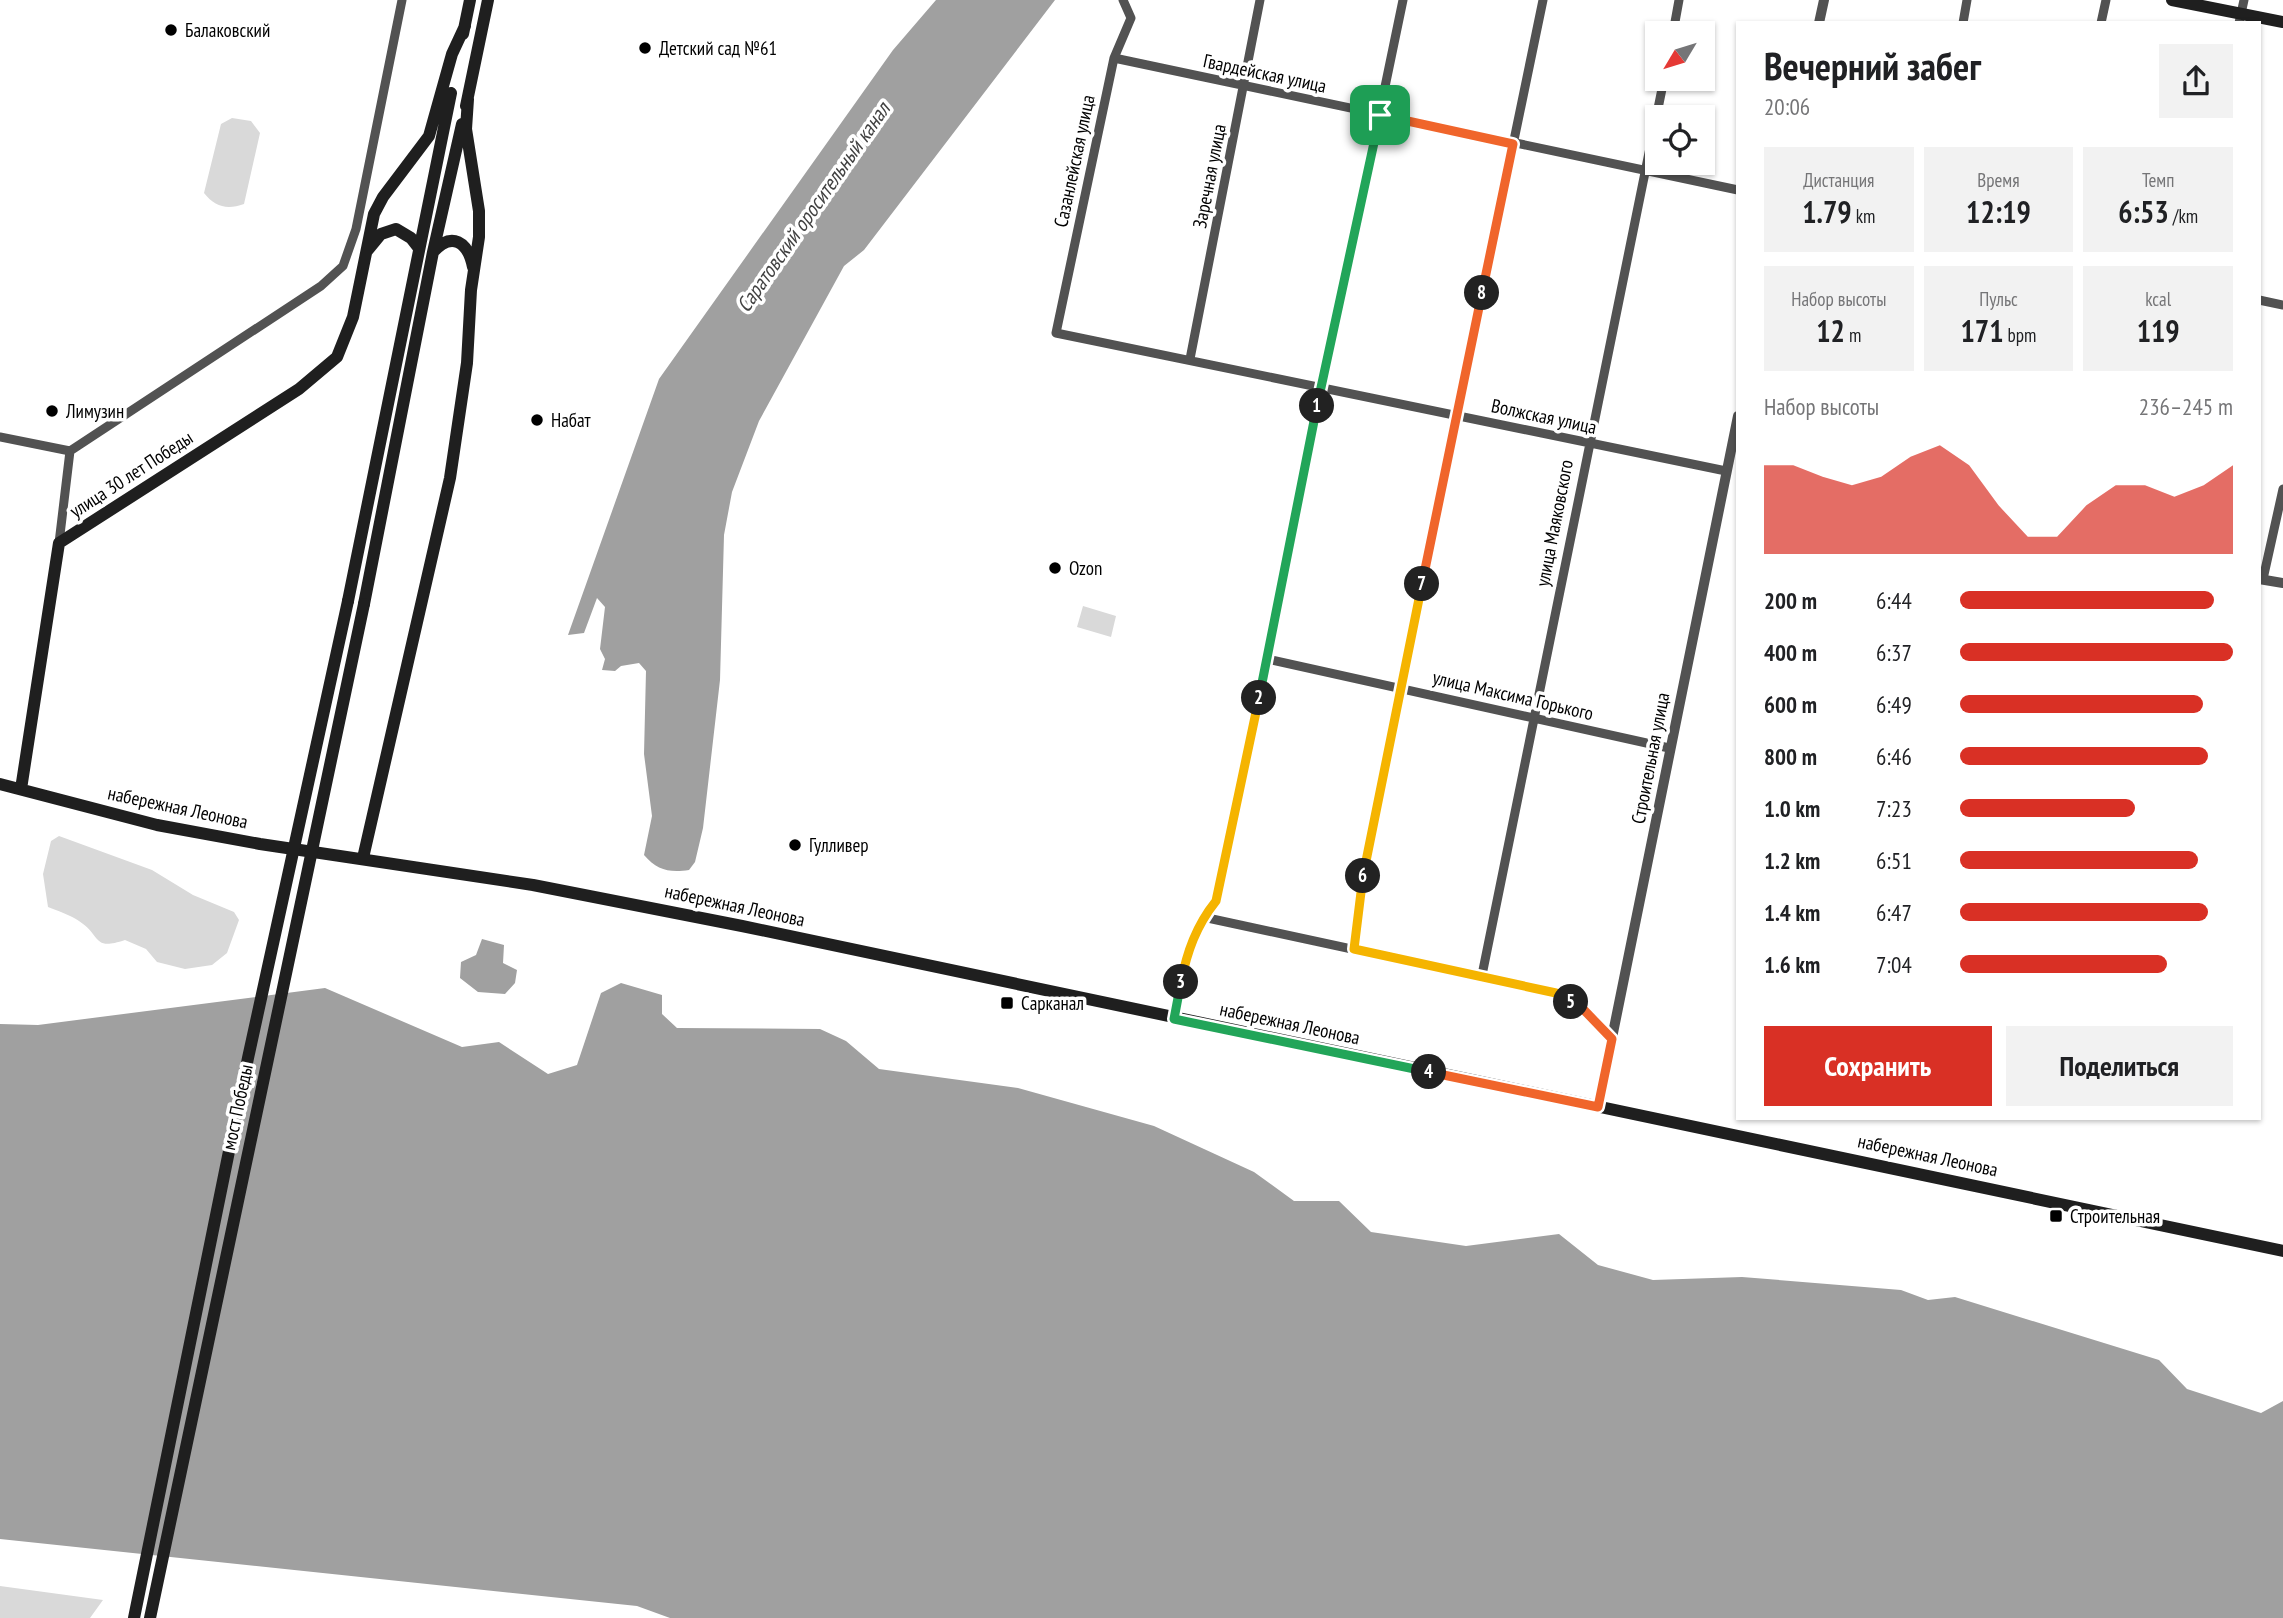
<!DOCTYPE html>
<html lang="ru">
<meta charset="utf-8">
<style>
:root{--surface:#fff;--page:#f2f2f2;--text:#202124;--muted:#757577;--accent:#d93025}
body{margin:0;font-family:"PT Sans Narrow",sans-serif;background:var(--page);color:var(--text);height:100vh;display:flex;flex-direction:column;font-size:26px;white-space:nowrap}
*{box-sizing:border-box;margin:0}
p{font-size:23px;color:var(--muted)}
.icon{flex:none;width:38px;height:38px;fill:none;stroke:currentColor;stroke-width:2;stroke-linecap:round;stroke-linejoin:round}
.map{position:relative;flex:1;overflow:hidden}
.panel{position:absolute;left:1736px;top:21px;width:525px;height:1099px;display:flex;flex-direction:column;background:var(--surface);border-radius:0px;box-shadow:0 2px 5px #0004}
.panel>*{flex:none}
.needle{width:46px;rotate:232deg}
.buttons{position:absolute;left:1645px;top:21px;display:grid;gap:14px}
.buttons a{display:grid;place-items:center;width:70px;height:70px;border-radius:0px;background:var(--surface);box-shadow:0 2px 5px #0004;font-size:35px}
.pin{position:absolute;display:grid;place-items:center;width:60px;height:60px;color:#fff;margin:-30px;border-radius:14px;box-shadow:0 4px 10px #0006}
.km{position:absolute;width:35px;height:35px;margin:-18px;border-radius:50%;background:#222;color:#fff;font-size:19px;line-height:35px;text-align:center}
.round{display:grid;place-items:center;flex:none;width:74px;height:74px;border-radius:0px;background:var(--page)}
.headline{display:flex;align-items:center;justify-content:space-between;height:119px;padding:0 28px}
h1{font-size:38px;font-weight:700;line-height:52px}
.stats{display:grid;grid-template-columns:repeat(3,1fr);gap:10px;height:119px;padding:7px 28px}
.stats div{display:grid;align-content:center;border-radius:0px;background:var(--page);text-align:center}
.stats b{font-size:30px;font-weight:700}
.stats small{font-size:19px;font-weight:400}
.stats p{font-size:19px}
.chart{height:196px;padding:14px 28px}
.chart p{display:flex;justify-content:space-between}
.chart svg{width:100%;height:126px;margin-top:7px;fill:var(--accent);opacity:.7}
.primary-button{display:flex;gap:14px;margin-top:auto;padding:14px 28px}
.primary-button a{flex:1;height:80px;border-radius:0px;background:var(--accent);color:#fff;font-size:28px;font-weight:700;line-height:80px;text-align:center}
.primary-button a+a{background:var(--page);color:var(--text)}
ul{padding:0 28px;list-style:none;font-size:23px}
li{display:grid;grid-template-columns:112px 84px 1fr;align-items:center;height:52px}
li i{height:18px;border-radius:9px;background:var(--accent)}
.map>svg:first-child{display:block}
.green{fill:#d9d9d9}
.water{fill:#a0a0a0}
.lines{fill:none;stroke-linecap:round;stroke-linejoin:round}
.minor{stroke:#525252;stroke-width:9}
.tertiary{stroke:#525252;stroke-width:10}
.secondary{stroke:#1f1f1f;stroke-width:12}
.secondary-bridge{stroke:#1f1f1f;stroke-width:12}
.split-1-casing{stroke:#fff;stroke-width:14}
.split-2-casing{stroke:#fff;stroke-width:14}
.split-3-casing{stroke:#fff;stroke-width:14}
.split-4-casing{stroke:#fff;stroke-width:14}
.split-5-casing{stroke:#fff;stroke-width:14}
.split-6-casing{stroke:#fff;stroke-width:14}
.split-7-casing{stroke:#fff;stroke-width:14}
.split-8-casing{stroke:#fff;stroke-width:14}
.split-9-casing{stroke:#fff;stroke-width:14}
.split-1{stroke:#22a559;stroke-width:9}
.split-2{stroke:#22a559;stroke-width:9}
.split-3{stroke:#f5b400;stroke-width:9}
.split-4{stroke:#22a559;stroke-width:9}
.split-5{stroke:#f0652b;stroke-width:9}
.split-6{stroke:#f5b400;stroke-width:9}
.split-7{stroke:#f5b400;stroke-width:9}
.split-8{stroke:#f0652b;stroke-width:9}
.split-9{stroke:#f0652b;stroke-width:9}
.poi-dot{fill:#000;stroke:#fff;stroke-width:2.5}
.labels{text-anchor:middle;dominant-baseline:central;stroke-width:7;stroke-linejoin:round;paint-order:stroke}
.poi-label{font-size:19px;fill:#000;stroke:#fff;text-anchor:start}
.street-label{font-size:19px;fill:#000;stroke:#fff}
.water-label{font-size:21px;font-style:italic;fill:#414141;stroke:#fff}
</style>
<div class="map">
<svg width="2283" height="1618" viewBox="0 0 2283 1618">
<rect width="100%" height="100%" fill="#fff"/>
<path class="green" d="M232 118 251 121 260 133 244 204C227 210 215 207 204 193L221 124Z
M1083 606 1116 616 1111 637 1077 627Z
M59 836 152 870 193 895 234 912 239 920 227 953 212 965 185 969 157 962 146 949 125 940C92 951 102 936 79 921 70 915 58 911 48 907L43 874 51 841Z
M0 1586 103 1600 90 1618H0Z"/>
<path class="water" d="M936 0H1055L864 250 844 266 759 421 732 492 724 535 720 680 703 828 695 862 689 870C669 873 657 870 644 855L652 816 644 754 646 671 639 663 621 666 615 671 602 670 605 659 600 649 605 607 597 598 584 633 568 635 659 379 893 50Z
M482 939 504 945 503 963 517 970 515 983 505 994 478 992 460 978 461 962 476 955Z
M621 983 662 995V1014L677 1028 820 1029 846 1041 879 1069 1018 1088 1154 1126 1254 1172 1294 1201H1339L1371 1232 1466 1246 1559 1234 1598 1265 1653 1280 1742 1277 1901 1290 1928 1300 1955 1297 2159 1360 2187 1389 2261 1413 2283 1401V1618H670L637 1606 0 1539V1024L38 1025 325 988 462 1047 499 1042 548 1074 577 1065 601 993Z"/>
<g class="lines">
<path class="minor" d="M1123 0 1131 18 1114 58 1056 333 1726 471
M1963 23 1967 0
M2101 23 2106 0
M2239 23 2244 0
M1673 33 1679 0
M1114 58 1738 190
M2259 300 2283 305
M1190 359 1260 0
M0 437 70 451
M59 543 70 451 321 286 343 266 356 229 402 0
M2263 579 2283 489
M1267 659 1669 748
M1203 917 1556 993 1583 1009 1612 1039
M1354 949 1363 869 1543 0
M1482 975 1664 79
M1174 1019C1182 976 1188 936 1216 901L1403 0"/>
<path class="tertiary" d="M1819 23 1824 0
M2259 579 2283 583
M1598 1107 1738 416"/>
<path class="secondary" d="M2172 0 2283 22
M463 34 470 0
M466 106 488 0
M367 251 381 234 396 229 411 238 418 247
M433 252C452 231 468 242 473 267
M348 601 451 93
M364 604 433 252 462 124
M0 784 157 825 260 844 533 885 742 926 2283 1251
M21 789 59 543 299 389 337 357 353 317 374 214 383 197 429 136 452 54 465 26
M363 858 450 478 467 363 471 290 479 237V211L466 129 468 99"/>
<path class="secondary-bridge" d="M134 1618 248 1058 348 601
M150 1618 364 604"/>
</g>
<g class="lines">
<g class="split-1-casing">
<path id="split-1" d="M1317 406 1380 115"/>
</g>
<g class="split-2-casing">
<path id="split-2" d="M1259 698 1317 406"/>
</g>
<g class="split-3-casing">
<path id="split-3" d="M1181 982C1187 952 1196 926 1216 901L1259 698"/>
</g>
<g class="split-4-casing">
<path id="split-4" d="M1181 982 1174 1019 1429 1072"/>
</g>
<g class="split-5-casing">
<path id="split-5" d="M1429 1072 1598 1107 1612 1039 1583 1009 1571 1002"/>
</g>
<g class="split-6-casing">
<path id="split-6" d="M1363 876 1354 949 1556 993 1571 1002"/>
</g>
<g class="split-7-casing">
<path id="split-7" d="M1363 876 1422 584"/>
</g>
<g class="split-8-casing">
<path id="split-8" d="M1422 584 1482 293"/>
</g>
<g class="split-9-casing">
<path id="split-9" d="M1380 115 1513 144 1482 293"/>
</g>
<use href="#split-1" class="split-1"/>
<use href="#split-2" class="split-2"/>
<use href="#split-3" class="split-3"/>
<use href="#split-4" class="split-4"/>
<use href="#split-5" class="split-5"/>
<use href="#split-6" class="split-6"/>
<use href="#split-7" class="split-7"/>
<use href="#split-8" class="split-8"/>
<use href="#split-9" class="split-9"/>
</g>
<g class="poi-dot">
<circle cx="171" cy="30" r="7"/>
<circle cx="645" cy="48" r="7"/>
<circle cx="52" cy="411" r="7"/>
<circle cx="537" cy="420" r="7"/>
<circle cx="1055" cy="568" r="7"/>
<circle cx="795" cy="845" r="7"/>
<rect x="1000" y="996" width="14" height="14" rx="3.5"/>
<rect x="2049" y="1209" width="14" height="14" rx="3.5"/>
</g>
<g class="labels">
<g class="poi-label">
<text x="185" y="30">Балаковский</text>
<text x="659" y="48">Детский сад №61</text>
<text x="66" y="411">Лимузин</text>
<text x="551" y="420">Набат</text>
<text x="1069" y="568">Ozon</text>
<text x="809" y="845">Гулливер</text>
<text x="1021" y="1003">Сарканал</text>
<text x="2070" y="1216">Строительная</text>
</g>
<g class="street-label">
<text transform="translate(1265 73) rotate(12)">Гвардейская улица</text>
<text transform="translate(1074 161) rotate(-78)">Сазанлейская улица</text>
<text transform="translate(1209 176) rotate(-79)">Заречная улица</text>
<text transform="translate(1544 416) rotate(12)">Волжская улица</text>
<text transform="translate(131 474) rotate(-33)">улица 30 лет Победы</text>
<text transform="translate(1554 523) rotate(-79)">улица Маяковского</text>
<text transform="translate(1513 695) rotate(13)">улица Максима Горького</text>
<text transform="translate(1650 758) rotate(-79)">Строительная улица</text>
<text transform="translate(178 807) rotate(12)">набережная Леонова</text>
<text transform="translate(735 905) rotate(12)">набережная Леонова</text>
<text transform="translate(1290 1023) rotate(12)">набережная Леонова</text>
<text transform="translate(237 1107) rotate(-78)">мост Победы</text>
<text transform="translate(1928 1155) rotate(12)">набережная Леонова</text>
</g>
<g class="water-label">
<text transform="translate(813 207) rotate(-55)">Саратовский оросительный канал</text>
</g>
</g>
</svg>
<div class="buttons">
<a><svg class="needle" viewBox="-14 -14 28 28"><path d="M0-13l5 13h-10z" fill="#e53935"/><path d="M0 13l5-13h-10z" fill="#757577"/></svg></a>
<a><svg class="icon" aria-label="locate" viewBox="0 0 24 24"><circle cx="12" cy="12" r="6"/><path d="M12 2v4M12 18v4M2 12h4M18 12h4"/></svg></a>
</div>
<div class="pin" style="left:1380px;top:115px;background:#1e9e55"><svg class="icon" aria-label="arrive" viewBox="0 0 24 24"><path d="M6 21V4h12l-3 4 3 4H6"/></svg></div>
<b class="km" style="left:1317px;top:406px">1</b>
<b class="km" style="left:1259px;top:698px">2</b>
<b class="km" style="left:1181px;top:982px">3</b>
<b class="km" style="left:1429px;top:1072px">4</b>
<b class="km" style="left:1571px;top:1002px">5</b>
<b class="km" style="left:1363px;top:876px">6</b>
<b class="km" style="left:1422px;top:584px">7</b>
<b class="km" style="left:1482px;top:293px">8</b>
<section class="panel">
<div class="headline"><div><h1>Вечерний забег</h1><p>20:06</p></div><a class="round"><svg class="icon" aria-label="share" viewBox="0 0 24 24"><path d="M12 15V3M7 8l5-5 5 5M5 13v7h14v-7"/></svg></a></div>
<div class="stats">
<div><p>Дистанция</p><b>1.79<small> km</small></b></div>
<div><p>Время</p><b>12:19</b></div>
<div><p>Темп</p><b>6:53<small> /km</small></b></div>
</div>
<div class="stats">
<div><p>Набор высоты</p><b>12<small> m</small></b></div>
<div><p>Пульс</p><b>171<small> bpm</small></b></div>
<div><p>kcal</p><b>119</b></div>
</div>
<div class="chart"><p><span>Набор высоты</span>236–245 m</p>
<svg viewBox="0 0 160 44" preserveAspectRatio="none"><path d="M0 44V13L10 13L20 17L30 20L40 17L50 10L60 6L70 13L80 27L90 38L100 38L110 27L120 20L130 20L140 24L150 20L160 13V44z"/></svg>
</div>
<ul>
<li><b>200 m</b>6:44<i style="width:93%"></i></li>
<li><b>400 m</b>6:37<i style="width:100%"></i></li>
<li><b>600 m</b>6:49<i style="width:89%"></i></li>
<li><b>800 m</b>6:46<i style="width:91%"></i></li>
<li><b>1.0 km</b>7:23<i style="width:64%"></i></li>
<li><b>1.2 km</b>6:51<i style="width:87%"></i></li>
<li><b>1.4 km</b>6:47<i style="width:91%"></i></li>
<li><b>1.6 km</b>7:04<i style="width:76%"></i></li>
</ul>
<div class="primary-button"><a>Сохранить</a><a>Поделиться</a></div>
</section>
</div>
